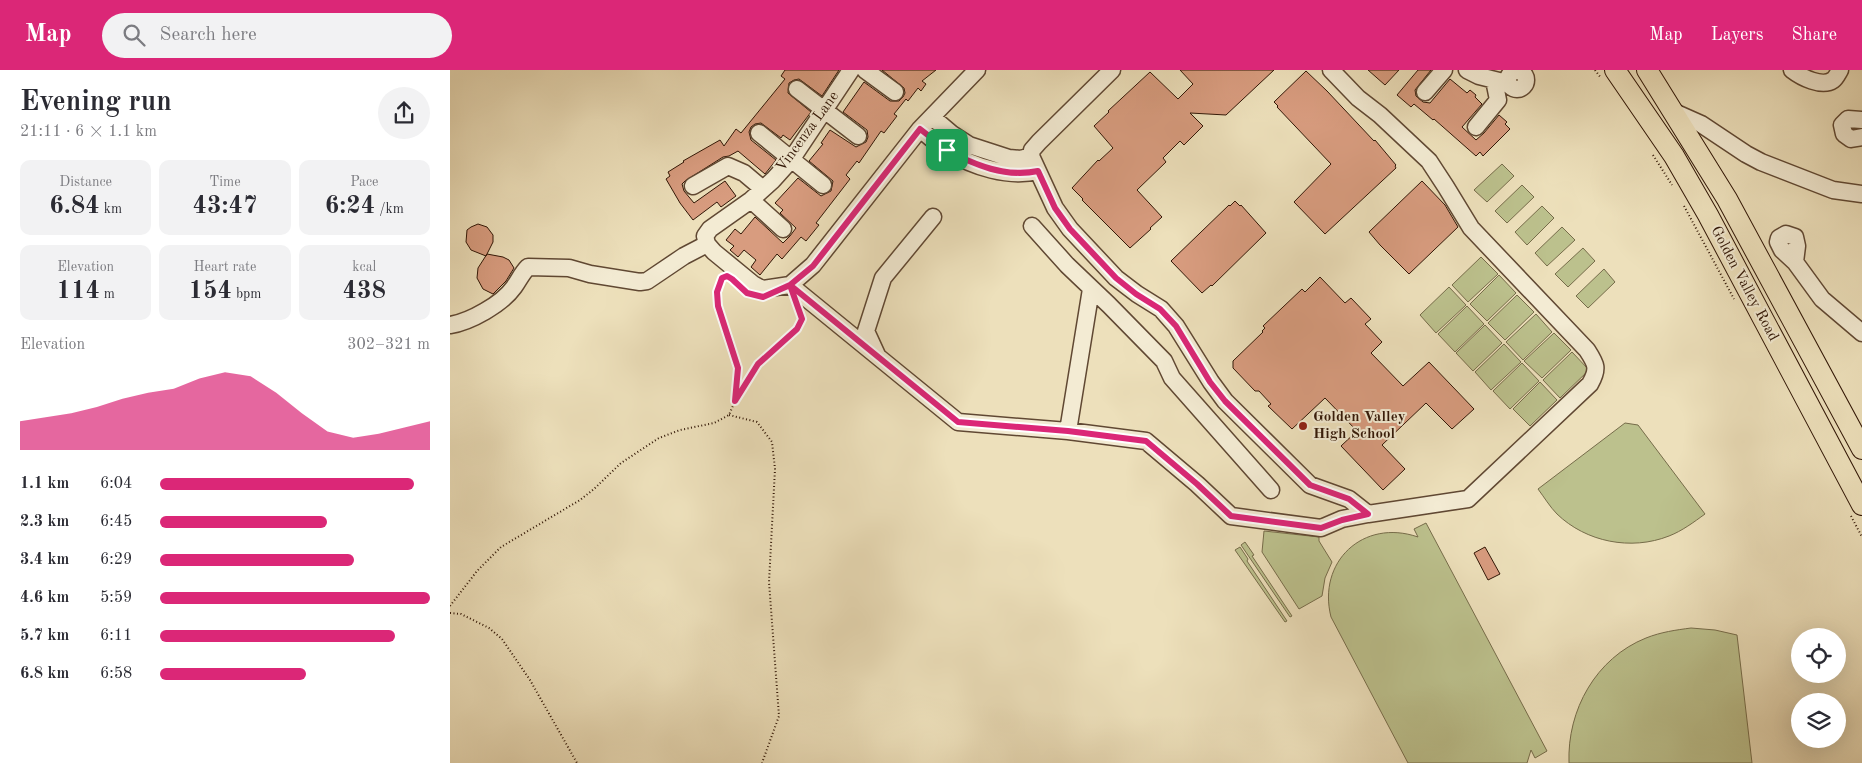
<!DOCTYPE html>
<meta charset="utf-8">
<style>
:root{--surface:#fff;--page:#f2f2f3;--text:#2b2b33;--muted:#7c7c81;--accent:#db2777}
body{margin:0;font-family:"Old Standard TT",serif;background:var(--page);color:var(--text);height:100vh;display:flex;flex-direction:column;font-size:19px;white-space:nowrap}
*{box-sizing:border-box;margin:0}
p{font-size:16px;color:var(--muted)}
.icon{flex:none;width:28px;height:28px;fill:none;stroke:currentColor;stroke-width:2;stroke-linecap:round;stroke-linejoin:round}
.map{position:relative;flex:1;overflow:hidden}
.drawer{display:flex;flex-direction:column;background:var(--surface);width:450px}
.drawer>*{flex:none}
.tools{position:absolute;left:1341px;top:558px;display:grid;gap:10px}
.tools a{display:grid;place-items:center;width:55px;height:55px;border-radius:50%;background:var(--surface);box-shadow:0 5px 20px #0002;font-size:25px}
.pin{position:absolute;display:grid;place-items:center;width:42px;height:42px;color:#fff;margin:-21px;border-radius:10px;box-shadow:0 2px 8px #0006}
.round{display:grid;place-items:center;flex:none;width:52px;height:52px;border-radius:26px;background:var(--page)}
.headline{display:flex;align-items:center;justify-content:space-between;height:85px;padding:0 20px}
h1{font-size:28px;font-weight:600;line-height:38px}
.metrics{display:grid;grid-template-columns:repeat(3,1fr);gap:8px;height:85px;padding:5px 20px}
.metrics div{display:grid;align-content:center;border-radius:10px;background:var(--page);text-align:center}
.metrics b{font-size:25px;font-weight:600}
.metrics small{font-size:14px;font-weight:400}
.metrics p{font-size:14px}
.chart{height:140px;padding:10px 20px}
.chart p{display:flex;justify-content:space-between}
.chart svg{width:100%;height:90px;margin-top:5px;fill:var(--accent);opacity:.7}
ul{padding:0 20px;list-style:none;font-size:16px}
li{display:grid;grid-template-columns:80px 60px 1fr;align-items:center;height:38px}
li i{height:12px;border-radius:6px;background:var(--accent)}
header{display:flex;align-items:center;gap:30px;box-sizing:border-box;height:70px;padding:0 25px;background:var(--accent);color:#fff}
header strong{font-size:24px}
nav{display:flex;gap:28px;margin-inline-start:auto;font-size:18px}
.search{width:350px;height:45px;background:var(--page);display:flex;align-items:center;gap:12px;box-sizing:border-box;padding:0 18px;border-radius:28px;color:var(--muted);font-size:19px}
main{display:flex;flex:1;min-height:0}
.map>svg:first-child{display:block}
.green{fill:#bcc18d;stroke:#766c4a}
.building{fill:#d89c7f;stroke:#311606}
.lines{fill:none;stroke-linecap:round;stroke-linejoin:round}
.minor-casing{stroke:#604833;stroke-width:19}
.major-casing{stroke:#311606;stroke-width:22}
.path{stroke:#311606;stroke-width:2;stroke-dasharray:1 2.5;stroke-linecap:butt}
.minor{stroke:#f3ebd3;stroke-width:16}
.major{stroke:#ede0bb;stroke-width:20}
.route-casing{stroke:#fff;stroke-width:10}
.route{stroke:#db2777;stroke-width:6}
.poi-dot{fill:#8f2418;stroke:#f3ebd3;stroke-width:2}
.labels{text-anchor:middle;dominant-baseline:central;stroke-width:4;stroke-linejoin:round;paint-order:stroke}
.street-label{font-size:15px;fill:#311606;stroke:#f3ebd3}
.poi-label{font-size:15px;font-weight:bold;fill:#311606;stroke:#f3ebd3;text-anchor:start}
</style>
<header>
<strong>Map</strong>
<div class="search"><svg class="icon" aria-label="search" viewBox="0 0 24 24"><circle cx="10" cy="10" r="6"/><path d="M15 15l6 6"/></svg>Search here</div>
<nav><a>Map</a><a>Layers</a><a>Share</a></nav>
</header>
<main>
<section class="drawer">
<div class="headline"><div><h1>Evening run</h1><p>21:11 · 6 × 1.1 km</p></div><a class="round"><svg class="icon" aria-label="share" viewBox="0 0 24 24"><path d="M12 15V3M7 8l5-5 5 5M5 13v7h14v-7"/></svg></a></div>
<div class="metrics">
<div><p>Distance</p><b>6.84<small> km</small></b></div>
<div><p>Time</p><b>43:47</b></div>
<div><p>Pace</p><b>6:24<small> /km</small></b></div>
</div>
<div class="metrics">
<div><p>Elevation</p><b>114<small> m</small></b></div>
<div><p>Heart rate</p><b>154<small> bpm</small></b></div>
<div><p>kcal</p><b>438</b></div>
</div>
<div class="chart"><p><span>Elevation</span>302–321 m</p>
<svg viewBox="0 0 160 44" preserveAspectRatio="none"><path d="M0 44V30L10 28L20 26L30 23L40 19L50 16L60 14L70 9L80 6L90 8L100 16L110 26L120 35L130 38L140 36L150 33L160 30V44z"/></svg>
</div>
<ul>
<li><b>1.1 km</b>6:04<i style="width:94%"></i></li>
<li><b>2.3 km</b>6:45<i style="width:62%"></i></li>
<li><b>3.4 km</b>6:29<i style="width:72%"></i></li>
<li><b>4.6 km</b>5:59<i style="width:100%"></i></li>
<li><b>5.7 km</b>6:11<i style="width:87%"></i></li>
<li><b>6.8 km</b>6:58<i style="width:54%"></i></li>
</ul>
</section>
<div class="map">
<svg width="1412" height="693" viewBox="0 0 1412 693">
<rect width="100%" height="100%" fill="#ede0bb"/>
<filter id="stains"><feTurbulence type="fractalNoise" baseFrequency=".004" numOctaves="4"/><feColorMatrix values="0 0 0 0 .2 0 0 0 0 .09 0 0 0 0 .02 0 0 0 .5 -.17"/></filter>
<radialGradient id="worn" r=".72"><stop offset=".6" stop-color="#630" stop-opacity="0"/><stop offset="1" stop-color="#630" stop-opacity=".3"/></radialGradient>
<path class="green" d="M1052 94 1064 106 1037 132 1024 120Z
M1072 115 1084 127 1057 153 1045 141Z
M1092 136 1104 148 1077 175 1065 162Z
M1112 157 1125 170 1097 196 1085 183Z
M1133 178 1145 191 1118 217 1105 204Z
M1031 187 1048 204 1018 232 1002 215Z
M1154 199 1165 212 1138 238 1126 226Z
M1049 205 1066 223 1037 251 1020 234Z
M999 217 1016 235 986 263 970 245Z
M1067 225 1084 242 1055 270 1038 253Z
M1017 236 1034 254 1005 282 988 264Z
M1086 244 1102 262 1073 290 1056 272Z
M1035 255 1052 273 1023 301 1006 283Z
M1104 263 1121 280 1092 308 1074 291Z
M1054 274 1071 292 1041 320 1025 302Z
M1122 282 1139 300 1110 328 1093 310Z
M1072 293 1089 311 1060 339 1043 321Z
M1090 312 1107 330 1080 356 1063 339Z
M1175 353 1188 355 1255 444C1244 452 1232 461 1219 466 1181 481 1136 472 1107 444 1100 437 1094 427 1088 419Z
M976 453 1097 681 1085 688 1081 680 1077 693H958L881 547C867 492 913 448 968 467L964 459Z
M814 461 869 467V471L882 492 875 508 872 526 849 539 812 482Z
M795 472 804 485 802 486 842 546 840 547 791 475Z
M790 477 798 489 797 491 837 551 835 552 785 480Z
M1241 558 1265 560 1287 565 1302 693H1119C1117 640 1146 588 1196 568 1211 562 1226 560 1241 558Z"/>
<path class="building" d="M335 0H389L372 26 349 9 344 10 339 13 338 23 361 42 340 70 333 65 331 68 311 53 305 54 301 57 299 62 301 70 326 90 315 104 288 81 279 86 273 87 235 111 232 114 234 121 244 133 275 111 286 126 271 137 267 132 243 150 230 133 216 109 220 106 218 102 234 92 233 91 270 70 274 76 286 59 291 63 335 9 331 6Z
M432 0H486L472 11 476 14 471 21 468 18 458 31 456 29 444 44 447 46 434 63 431 61 409 93 407 91 396 105 400 109 366 153 369 155 356 171 351 167 332 189 327 184 310 205 301 197 306 190 294 180 288 187 280 180 284 176 276 170 285 159 291 164 305 147 333 173 340 166 346 158 330 143 333 140 325 133 348 108 371 126 381 121 383 111 359 91 373 74 371 73 380 60 406 77 416 72 418 67 417 60 393 42 414 12 440 31H449L453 27 455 23 454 18Z
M730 0H824L776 45 740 43 753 56 734 75 730 71 713 88 716 92 687 120 712 147 700 158 701 159 680 178 632 130 633 129 622 118 648 90 649 91 663 78 644 56 659 42 658 41 700 2 728 29 743 14Z
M918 0H949L935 15Z
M968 0H981L965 20 966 26 973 32 980 33 1000 9 1017 23 1020 20 1026 25 1025 27 1032 34 1012 57 1026 70 1034 63 1049 45 1057 52 1055 54 1060 59 1033 86 1030 82 1026 86 984 49 983 50 964 34 961 37 947 25Z
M856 1 877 21 924 71 925 70 946 95 945 96 946 98 875 164 844 132 881 94 827 37 828 36 824 32Z
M972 111 995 135 1008 157 959 204 930 175 919 162Z
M785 131 790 136 791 135 816 163 762 216 761 215 752 223 721 191 779 135 780 136Z
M28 154 37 157 43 165V172L36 186 21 180 16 172 17 160 21 157Z
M37 184 53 187 59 190 64 198 56 211 43 224 33 219 27 208 28 198Z
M870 207 895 233 901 228 921 249 915 254 932 272 921 283 953 316 979 292 1024 339 1002 359 976 333 932 375 955 399 933 420 891 376 907 361 875 328 842 359 818 336 821 334 809 321H805L783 298V291L813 262 812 261 815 258 813 256 852 219 855 222Z
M1035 477 1050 504 1038 510 1024 483Z"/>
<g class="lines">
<g class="minor-casing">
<path id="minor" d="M415 0 445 22
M881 0 908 28 930 45 979 91 996 117 1021 158 1137 280C1146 294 1149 298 1140 314L1018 429 918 444
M1017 0 1029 6 1053 12
M1342 0C1351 7 1372 18 1383 10 1386 8 1388 3 1390 0
M1058 10a9 9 0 1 1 18 0a9 9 0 1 1-18 0Z
M347 19 408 66
M975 22 994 0
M1224 42 1251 54 1296 84 1311 92 1383 120 1412 124
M1412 50 1398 49 1392 55 1394 64 1401 69 1412 67
M1026 57 1048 30 1044 10
M470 59C479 66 488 75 498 81 523 97 559 108 588 101
M309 63 373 115
M581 86 582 80 589 72 662 0
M243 116 278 96 294 103 313 119
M301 130 333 159
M582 156 617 195 659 235 714 291 722 308 821 420
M1345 192 1347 176 1345 167 1336 164 1329 168 1328 172 1332 180 1345 192 1372 229 1412 263
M340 215 508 352 618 361 696 371 747 414 781 446 871 458 892 449 918 444 899 429 860 415 775 331 761 312 726 256 711 239 687 224 666 208 620 159 605 138 581 86 571 89 559 88 519 75 502 64 482 47
M340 215 312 219 303 214 264 182 257 174 255 166 260 159 301 130 323 110 341 90 401 0
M340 215 363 195 470 59 527 0
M0 255C20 252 52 234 64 217 69 210 72 203 78 197L119 198 140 204 190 212 197 211 234 186 257 174
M427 285 416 261 433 208 483 147
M618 361 641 219"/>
</g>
<g class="major-casing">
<path id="major" d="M1165 0 1224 86 1258 145 1412 435
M1197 0 1277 129 1412 379"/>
</g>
<path class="path" d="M1145 0 1151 8
M1203 85 1222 115
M1234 136 1284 229
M273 207C257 227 282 273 287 296 290 306 287 320 285 331
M279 345 307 352 322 372 325 399 319 512 329 646 312 693
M1401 446 1412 467
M0 536 27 501 51 477 130 430 144 419 171 393 209 368 230 360 264 353 279 345 285 331 308 294 347 259 352 249 349 239
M0 543 11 544 39 558 52 569 80 610 127 693"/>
<use href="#minor" class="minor"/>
<use href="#major" class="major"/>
</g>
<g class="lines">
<g class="route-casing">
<path id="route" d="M497 80 470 59 363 196 340 215 313 227 297 223 282 209 277 206 272 208 267 222 268 236 288 298 285 331 308 294 347 259 352 249 340 215 508 352 618 361 696 371 747 414 781 446 871 458 892 450 918 444 899 429 860 415 775 331 760 312 726 256 710 239 686 224 666 208 620 159 605 138 588 101C556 108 524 95 497 80"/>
</g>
<use href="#route" class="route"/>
</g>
<circle class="poi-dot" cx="853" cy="356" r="5"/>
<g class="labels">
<g class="street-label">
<text transform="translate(358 62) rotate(-54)">Vincenza Lane</text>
<text transform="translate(1294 214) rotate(62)">Golden Valley Road</text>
</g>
<g class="poi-label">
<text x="863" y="347">Golden Valley<tspan x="863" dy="17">High School</tspan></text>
</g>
</g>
<rect width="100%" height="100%" filter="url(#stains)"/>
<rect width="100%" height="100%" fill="url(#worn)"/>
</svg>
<div class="tools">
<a><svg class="icon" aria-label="locate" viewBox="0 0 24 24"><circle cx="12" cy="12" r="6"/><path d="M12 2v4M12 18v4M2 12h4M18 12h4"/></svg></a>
<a><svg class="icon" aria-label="layers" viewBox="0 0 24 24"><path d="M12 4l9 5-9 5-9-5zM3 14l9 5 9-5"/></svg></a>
</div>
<div class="pin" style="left:497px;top:80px;background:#1e9e55"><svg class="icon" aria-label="arrive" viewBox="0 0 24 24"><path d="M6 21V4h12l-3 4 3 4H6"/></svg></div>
</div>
</main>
